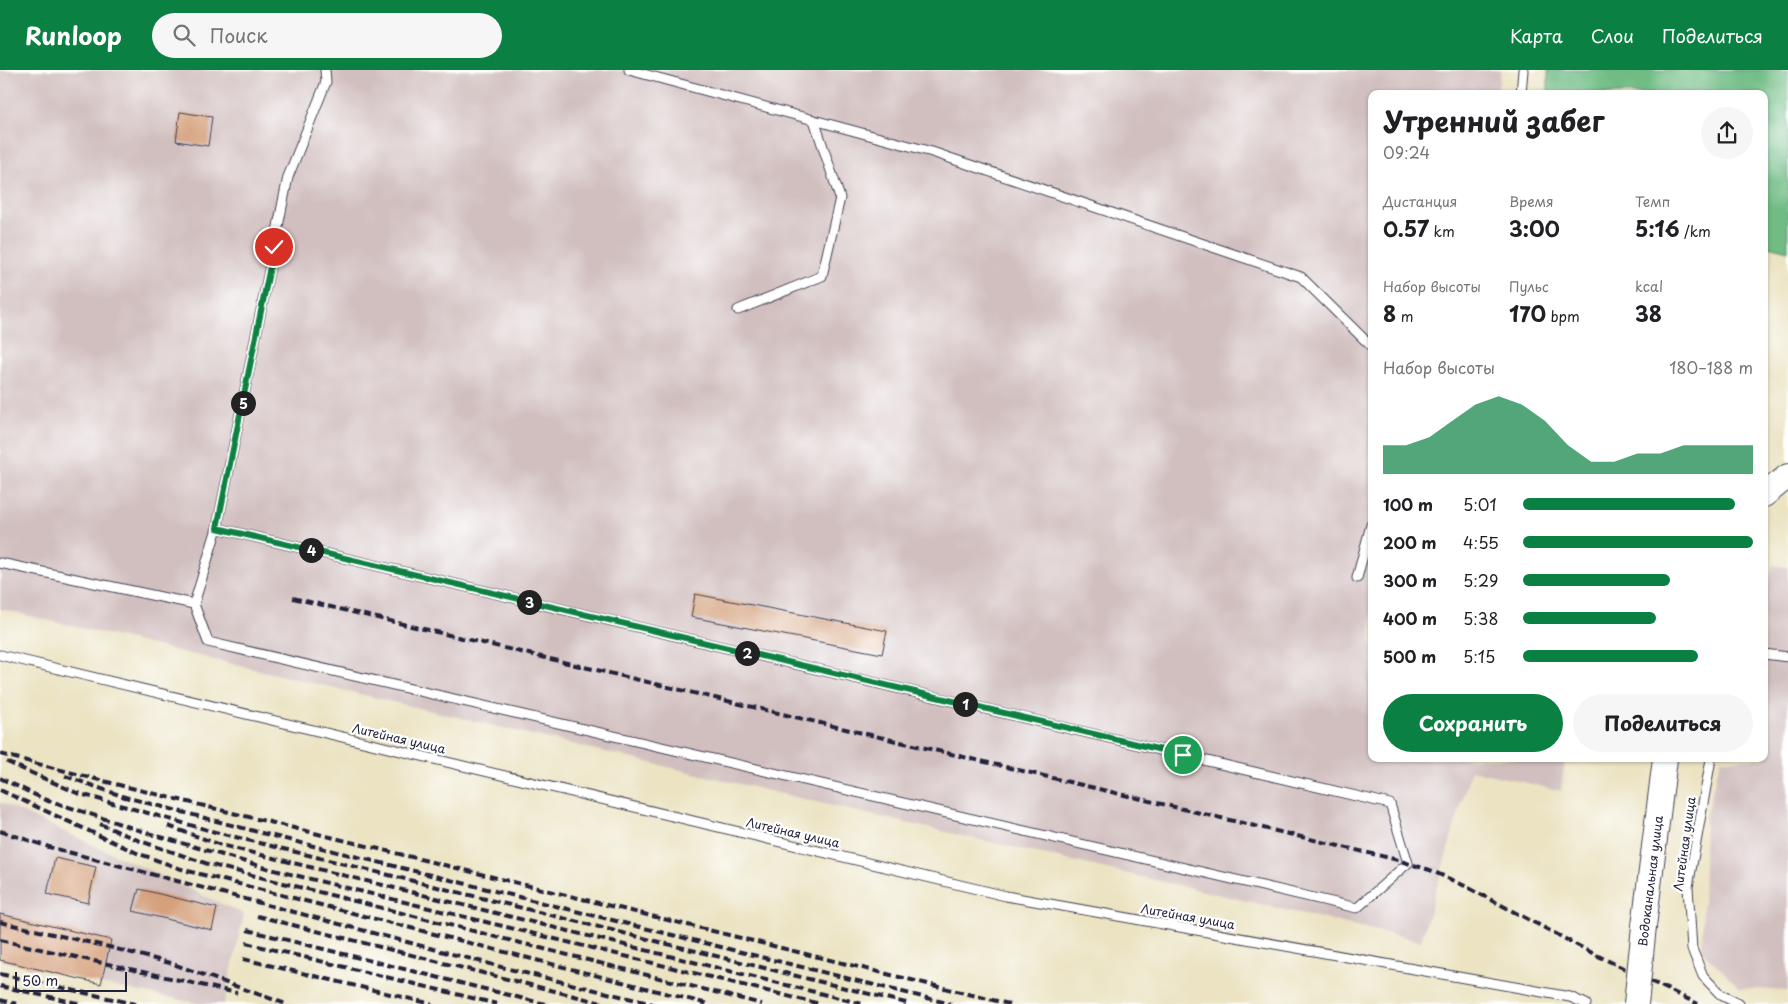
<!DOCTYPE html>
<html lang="ru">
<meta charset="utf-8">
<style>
:root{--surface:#fff;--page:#f6f6f6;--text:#202124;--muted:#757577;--accent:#0b8043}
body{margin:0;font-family:"Playpen Sans",sans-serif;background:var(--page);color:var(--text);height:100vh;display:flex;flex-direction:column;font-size:19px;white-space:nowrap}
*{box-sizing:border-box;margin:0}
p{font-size:16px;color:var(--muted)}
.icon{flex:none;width:28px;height:28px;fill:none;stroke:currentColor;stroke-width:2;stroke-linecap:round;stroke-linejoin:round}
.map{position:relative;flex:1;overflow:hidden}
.side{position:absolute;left:1368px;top:20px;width:400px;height:672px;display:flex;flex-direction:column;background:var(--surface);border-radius:10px;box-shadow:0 1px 4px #0004}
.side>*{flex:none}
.scale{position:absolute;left:15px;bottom:12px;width:112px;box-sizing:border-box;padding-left:5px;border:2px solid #22223b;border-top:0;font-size:14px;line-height:18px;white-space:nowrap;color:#22223b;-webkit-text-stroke:4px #fff;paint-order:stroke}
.pin{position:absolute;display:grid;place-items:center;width:42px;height:42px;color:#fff;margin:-21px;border:2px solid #fff;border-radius:50%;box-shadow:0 1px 5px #0007}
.km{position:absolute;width:25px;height:25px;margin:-12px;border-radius:50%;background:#222;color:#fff;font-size:14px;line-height:25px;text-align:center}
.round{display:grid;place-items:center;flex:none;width:52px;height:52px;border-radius:26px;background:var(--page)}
.head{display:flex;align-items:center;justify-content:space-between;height:85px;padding:0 15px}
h1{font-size:28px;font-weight:700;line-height:38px}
.figures{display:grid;grid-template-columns:repeat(3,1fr);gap:8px;height:85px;padding:5px 15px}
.figures div{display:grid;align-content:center}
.figures b{font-size:21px;font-weight:700}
.figures small{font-size:14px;font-weight:400}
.figures p{font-size:14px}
.chart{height:140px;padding:10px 15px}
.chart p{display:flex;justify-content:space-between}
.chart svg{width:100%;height:90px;margin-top:5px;fill:var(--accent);opacity:.7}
.action{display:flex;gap:10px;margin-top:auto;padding:10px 15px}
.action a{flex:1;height:58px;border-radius:30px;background:var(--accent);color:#fff;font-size:20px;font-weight:700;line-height:58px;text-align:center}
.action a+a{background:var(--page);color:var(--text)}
ul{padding:0 15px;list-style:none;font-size:16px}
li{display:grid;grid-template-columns:80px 60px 1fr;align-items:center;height:38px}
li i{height:12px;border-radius:6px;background:var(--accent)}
header{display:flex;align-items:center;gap:30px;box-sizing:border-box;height:70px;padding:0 25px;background:var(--accent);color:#fff}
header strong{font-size:24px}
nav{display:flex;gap:28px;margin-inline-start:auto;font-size:18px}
.search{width:350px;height:45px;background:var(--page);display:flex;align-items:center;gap:12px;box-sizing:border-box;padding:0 18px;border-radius:28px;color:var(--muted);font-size:19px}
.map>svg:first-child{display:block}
.industrial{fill:#d1bfbf}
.forest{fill:#6fbc84;stroke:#486f60}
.building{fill:#d5a17d}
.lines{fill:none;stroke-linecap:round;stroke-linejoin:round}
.service-casing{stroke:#403f4f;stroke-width:11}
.secondary-casing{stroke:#403f4f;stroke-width:26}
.service{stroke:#fff;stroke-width:9}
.secondary{stroke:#fff;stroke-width:24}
.rail{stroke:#22223b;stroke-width:4;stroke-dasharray:8 4;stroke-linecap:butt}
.secondary-bridge-casing{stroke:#403f4f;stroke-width:26;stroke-linecap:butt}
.secondary-bridge{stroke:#fff;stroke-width:24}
.route-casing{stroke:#fff;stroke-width:10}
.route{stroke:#0b8043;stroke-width:6}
.labels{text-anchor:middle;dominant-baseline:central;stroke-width:4.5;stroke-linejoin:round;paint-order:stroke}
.street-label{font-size:12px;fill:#22223b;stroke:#fff}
</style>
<header>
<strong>Runloop</strong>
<div class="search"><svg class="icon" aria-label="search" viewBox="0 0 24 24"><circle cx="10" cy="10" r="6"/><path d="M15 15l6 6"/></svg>Поиск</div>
<nav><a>Карта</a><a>Слои</a><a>Поделиться</a></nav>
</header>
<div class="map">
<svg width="1788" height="934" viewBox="0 0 1788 934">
<rect width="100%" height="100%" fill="#fff"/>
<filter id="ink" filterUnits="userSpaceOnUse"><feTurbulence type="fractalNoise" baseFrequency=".02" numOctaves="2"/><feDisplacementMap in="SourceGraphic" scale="10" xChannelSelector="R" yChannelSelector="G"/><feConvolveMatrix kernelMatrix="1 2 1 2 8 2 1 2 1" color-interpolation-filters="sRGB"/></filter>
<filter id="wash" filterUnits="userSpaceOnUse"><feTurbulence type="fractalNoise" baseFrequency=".0096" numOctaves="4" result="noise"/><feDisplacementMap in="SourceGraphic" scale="20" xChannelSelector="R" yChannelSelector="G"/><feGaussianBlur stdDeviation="1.12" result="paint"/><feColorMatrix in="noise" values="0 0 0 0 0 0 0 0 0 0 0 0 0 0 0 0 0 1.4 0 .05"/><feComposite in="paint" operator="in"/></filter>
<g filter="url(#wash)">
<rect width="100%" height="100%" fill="#ebe3c2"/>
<path class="industrial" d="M0 0H1501L1497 24H1371V689H1565L1561 721 1471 700 1421 871 854 741 0 539Z
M1773 495 1788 497V921L1740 918 1702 881 1705 748 1721 689H1764V531Z
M0 732 244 844 224 934H201L101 914 0 890Z"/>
<path class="forest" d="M1548 0H1788V181L1764 175V24H1548Z"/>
<g id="blocks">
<path class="building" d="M180 42 212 47 208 76 176 71Z
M695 524 887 561 882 584 691 547Z
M55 788 96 797 88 833 47 824Z
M139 819 217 838 212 860 133 841Z
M0 844 111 870 101 914 0 890Z"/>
</g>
</g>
<g filter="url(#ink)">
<use href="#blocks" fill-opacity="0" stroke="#403f4f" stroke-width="1"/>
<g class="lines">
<g class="service-casing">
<path id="service" d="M629 0 932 82 1301 207 1371 276
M1521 24 1523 0
M738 240 822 206 840 128 814 50
M217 458 1390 734 1408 793 1357 838 208 572 194 534 217 458 288 107 326 12 325 0
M0 493 194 534
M1357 508 1371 455
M1764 584 1788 587
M0 585 1006 826 1570 927 1586 934
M1711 689 1688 817 1692 879 1703 906 1721 925 1739 934"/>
</g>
<g class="secondary-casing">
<path id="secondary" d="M1764 425 1788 406
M1644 856 1665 689"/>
</g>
<use href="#service" class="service"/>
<use href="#secondary" class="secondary"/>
<path class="rail" d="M293 528 1394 789 1430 800 1465 816 1594 884 1698 934
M0 684 115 714 1009 934
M7 692 77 723 215 762 910 934
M65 706 125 727 277 767 951 934
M0 708 50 732
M0 720 137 783 184 800 708 934
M44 729 151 764 270 799 820 934
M100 754 140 771 208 794 762 934
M168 756 221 775 863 934
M0 761 49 777 505 898 653 934
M257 846 606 934
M0 852 109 877 170 893 286 934
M247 860 545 934
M0 870 237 923
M246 873 497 934
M243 889 432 934
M0 904 135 934
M0 916 82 934
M0 930 17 934"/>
<g class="secondary-bridge-casing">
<path id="secondary-bridge" d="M1636 934 1644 856"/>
</g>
<use href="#secondary-bridge" class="secondary-bridge"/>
</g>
</g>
<g class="lines" filter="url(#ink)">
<g class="route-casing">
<path id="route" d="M274 177 217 458 1183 685"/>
</g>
<use href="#route" class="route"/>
</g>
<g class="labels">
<g class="street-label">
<text transform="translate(399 668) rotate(13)">Литейная улица</text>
<text transform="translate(793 762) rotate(13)">Литейная улица</text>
<text transform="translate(1684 774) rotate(-82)">Литейная улица</text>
<text transform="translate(1650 811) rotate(-83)">Водоканальная улица</text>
<text transform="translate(1188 846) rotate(10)">Литейная улица</text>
</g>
</g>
</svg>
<div class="scale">50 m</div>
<div class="pin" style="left:1183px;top:685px;background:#1e9e55"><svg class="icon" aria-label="arrive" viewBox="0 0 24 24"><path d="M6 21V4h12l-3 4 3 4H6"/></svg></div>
<div class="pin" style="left:274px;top:177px;background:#d93025"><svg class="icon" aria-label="check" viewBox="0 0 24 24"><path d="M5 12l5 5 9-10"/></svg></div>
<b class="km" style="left:965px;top:634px">1</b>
<b class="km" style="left:747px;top:583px">2</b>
<b class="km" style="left:529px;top:532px">3</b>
<b class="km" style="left:311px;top:480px">4</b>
<b class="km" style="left:243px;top:333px">5</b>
<section class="side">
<div class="head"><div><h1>Утренний забег</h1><p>09:24</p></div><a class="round"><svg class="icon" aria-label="share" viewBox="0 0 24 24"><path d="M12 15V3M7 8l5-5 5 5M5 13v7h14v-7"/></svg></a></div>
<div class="figures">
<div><p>Дистанция</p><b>0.57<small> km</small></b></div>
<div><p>Время</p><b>3:00</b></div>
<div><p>Темп</p><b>5:16<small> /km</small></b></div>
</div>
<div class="figures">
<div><p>Набор высоты</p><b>8<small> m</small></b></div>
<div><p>Пульс</p><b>170<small> bpm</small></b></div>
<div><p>kcal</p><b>38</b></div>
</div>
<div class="chart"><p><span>Набор высоты</span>180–188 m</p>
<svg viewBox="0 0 160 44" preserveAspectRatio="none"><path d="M0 44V30L10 30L20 26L30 18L40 10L50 6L60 10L70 18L80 30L90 38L100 38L110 34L120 34L130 30L140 30L150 30L160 30V44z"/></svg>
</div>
<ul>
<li><b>100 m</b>5:01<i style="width:92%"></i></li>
<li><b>200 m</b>4:55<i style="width:100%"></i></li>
<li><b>300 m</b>5:29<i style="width:64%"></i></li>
<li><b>400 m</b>5:38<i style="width:58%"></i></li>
<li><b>500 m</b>5:15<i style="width:76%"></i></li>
</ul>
<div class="action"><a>Сохранить</a><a>Поделиться</a></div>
</section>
</div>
